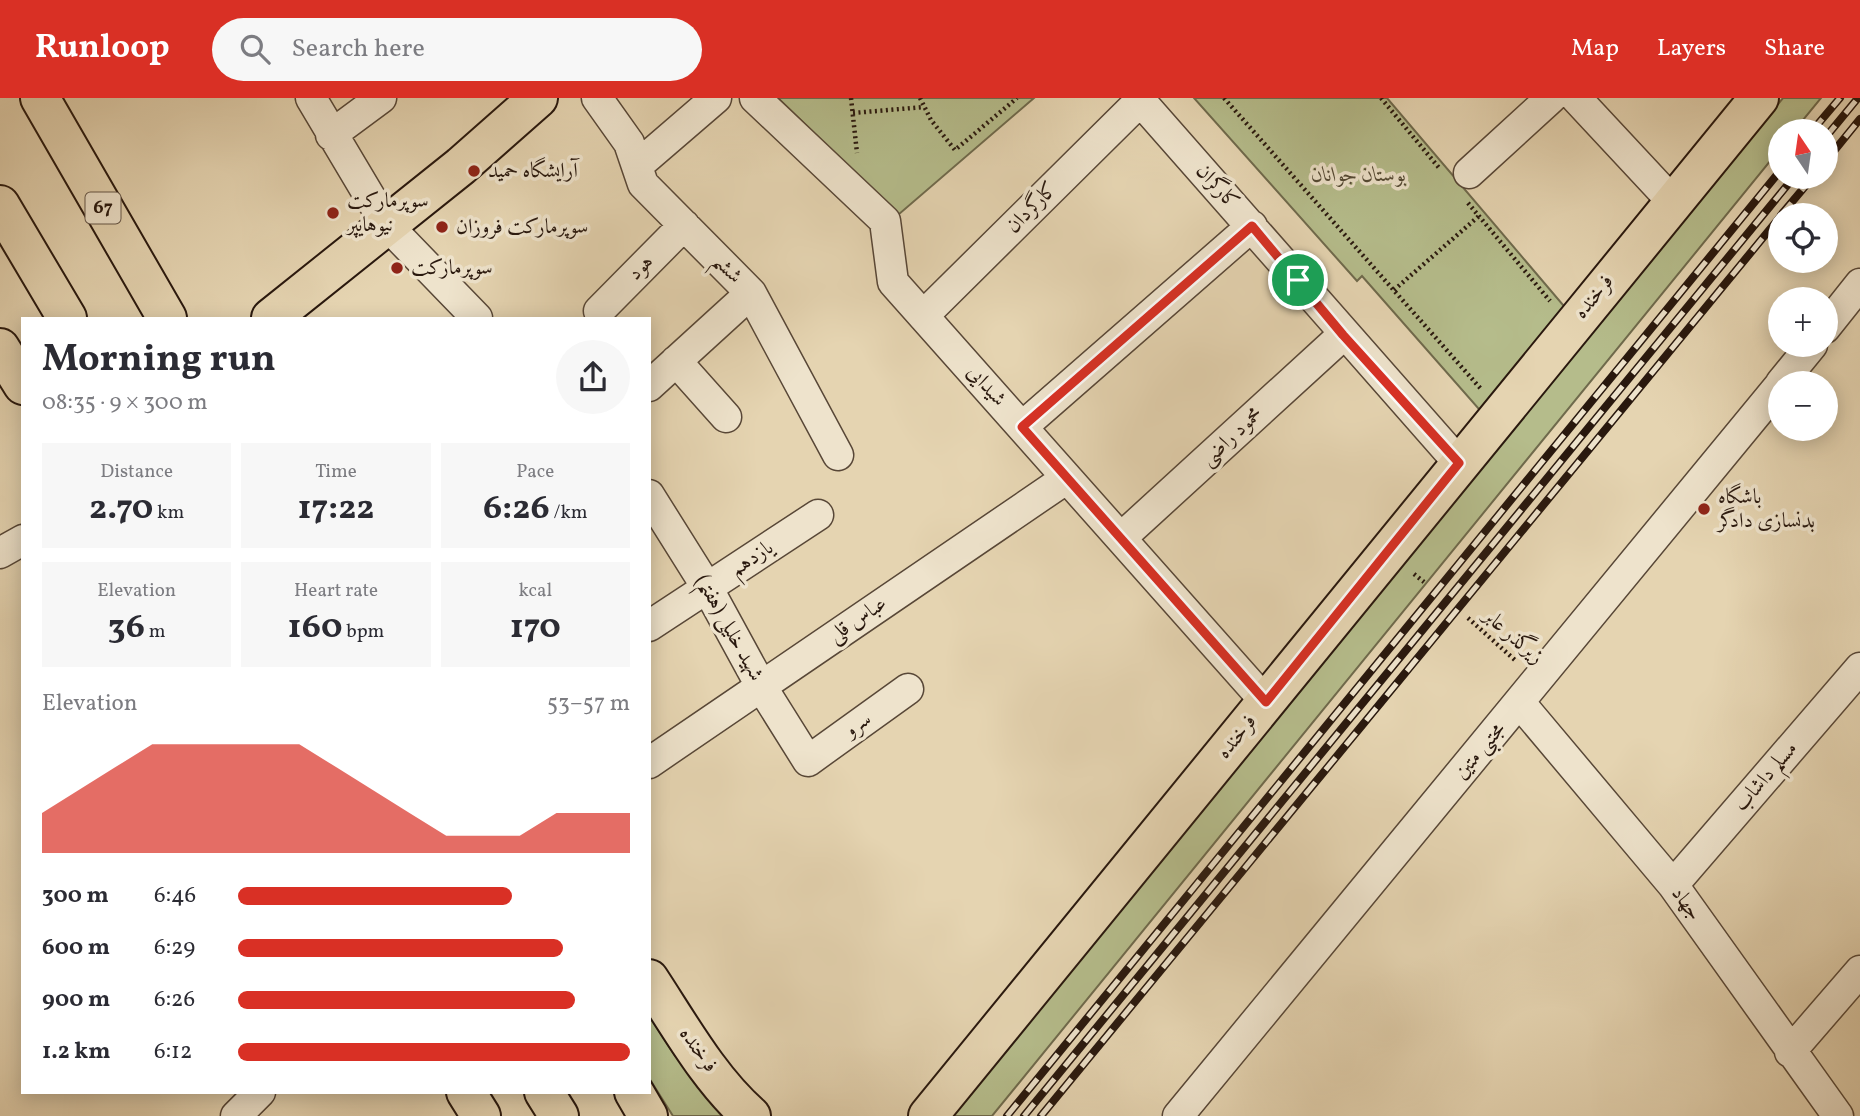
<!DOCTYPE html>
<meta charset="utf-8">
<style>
:root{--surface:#fff;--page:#f7f7f7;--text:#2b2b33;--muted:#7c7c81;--accent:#d93025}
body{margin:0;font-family:Vollkorn,Amiri,serif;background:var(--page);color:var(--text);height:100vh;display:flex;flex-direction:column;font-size:26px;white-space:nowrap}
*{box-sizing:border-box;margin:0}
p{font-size:23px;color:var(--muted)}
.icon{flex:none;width:38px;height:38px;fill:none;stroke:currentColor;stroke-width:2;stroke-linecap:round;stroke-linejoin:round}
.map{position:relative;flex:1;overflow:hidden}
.drawer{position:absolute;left:21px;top:219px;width:630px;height:777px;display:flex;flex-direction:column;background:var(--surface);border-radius:0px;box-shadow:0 4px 18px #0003}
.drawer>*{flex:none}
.needle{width:46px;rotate:347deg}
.tools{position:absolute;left:1768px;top:21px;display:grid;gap:14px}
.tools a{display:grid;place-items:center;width:70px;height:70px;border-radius:50%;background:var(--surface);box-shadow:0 4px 18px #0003;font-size:35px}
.pin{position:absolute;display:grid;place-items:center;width:60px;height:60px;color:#fff;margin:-30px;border:4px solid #fff;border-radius:50%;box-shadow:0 2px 7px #0007}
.round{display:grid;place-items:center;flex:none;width:74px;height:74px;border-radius:37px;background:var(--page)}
.head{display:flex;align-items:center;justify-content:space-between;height:119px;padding:0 21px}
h1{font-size:38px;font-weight:700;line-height:52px}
.metrics{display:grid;grid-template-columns:repeat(3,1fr);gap:10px;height:119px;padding:7px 21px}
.metrics div{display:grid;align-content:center;border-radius:0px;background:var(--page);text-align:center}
.metrics b{font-size:35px;font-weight:700}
.metrics small{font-size:19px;font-weight:400}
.metrics p{font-size:19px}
.chart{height:196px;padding:14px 21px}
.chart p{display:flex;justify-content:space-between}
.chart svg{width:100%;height:126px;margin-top:7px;fill:var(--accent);opacity:.7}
ul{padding:0 21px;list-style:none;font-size:23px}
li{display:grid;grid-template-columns:112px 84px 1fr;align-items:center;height:52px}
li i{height:18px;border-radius:9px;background:var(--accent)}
header{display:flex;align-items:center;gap:42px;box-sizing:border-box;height:98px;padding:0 35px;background:var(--accent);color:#fff}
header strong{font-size:33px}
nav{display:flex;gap:38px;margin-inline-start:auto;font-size:24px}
.search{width:490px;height:63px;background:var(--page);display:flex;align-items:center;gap:18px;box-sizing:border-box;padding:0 24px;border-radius:38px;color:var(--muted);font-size:26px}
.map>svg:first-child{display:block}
.green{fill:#b5bc8b;stroke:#6f6a4c;stroke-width:2}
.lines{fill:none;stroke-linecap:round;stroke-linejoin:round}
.minor-casing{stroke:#584737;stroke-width:33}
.major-casing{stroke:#29180e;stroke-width:42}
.highway-casing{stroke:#29180e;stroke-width:42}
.path{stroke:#29180e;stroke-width:4.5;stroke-dasharray:2 3.5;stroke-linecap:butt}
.minor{stroke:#eee3cc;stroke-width:30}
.major{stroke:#e5d4b1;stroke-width:38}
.highway{stroke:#e5d4b1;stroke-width:38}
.rail-casing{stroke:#29180e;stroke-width:8}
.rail{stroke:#eee3cc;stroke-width:5;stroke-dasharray:16;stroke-linecap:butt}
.route-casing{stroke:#fff;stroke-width:14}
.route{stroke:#d93025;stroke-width:9}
.poi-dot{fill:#8f2418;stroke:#eee3cc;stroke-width:2.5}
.labels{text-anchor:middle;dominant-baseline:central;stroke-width:7;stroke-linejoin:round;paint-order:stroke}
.shield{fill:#eee3cc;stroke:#645547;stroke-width:2}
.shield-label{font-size:19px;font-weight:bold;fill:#29180e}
.poi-label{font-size:21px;fill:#29180e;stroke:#eee3cc;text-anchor:start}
.park-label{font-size:21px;font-style:italic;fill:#534934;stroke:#eee3cc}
.street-label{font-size:21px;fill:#29180e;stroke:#eee3cc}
</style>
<header>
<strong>Runloop</strong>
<div class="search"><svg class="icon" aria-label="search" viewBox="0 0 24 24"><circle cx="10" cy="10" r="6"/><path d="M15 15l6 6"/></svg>Search here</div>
<nav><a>Map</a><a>Layers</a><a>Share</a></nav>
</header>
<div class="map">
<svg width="1860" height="1018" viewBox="0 0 1860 1018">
<rect width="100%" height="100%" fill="#e5d4b1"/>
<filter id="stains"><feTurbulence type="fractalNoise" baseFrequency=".00286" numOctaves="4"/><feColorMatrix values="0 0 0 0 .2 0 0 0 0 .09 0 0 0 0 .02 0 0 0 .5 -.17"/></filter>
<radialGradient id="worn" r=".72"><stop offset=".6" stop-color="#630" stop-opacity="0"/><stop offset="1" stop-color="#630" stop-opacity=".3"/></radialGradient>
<path class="green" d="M778 0H1034L898 117Z
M1194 0H1387L1569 214 1485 318 1362 178 1357 183Z
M1783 0H1821L1794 33H1780V51L992 1018H947Z
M649 918 675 958 731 1018H673L649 980Z"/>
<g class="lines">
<g class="minor-casing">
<path id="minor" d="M311 0 386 126 477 220
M597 0 629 45 643 86 751 195 838 357
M755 0 885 123 893 184 1266 604
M1138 0 1459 365
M1576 0 1672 103
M331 37 381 0
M637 68 716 0
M1469 75 1551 0
M599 213 684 127
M923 218 1140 3
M1825 230 1860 186
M676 263 726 319
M1781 285 1812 247
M649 288 751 195
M1022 329 1252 128
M649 397 708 491 761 588 808 663 908 591
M1121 440 1343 237
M0 455 23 442
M649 528 818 417
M1520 605 1673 787 1838 1018
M649 665 1067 380
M1673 787 1860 570
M1790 954 1860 873
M236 1018 260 994
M1178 1018 1780 287"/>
</g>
<g class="major-casing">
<path id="major" d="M271 220 461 68 538 0
M0 250 23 287
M649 881C680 928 709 981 751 1018
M466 994 481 1018
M928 1018 1759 0"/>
</g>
<g class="highway-casing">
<path id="highway" d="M40 0 167 220
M0 107 67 220
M544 994 559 1018
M634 994 648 1018"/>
</g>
<path class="path" d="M851 0 857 55
M920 0 931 22 955 52 1017 0
M1224 0 1481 291
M1381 0 1440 71
M853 15 924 9
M1468 105 1550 203
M1394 192 1479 118
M1414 476 1424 484
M1468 520 1516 563"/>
<use href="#minor" class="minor"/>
<use href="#major" class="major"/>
<use href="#highway" class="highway"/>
<g class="rail-casing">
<path id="rail" d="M1812 33 1840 0
M1825 40 1858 0
M1825 64 1860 21
M1781 117 1813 79
M1007 1018 1780 73
M1024 1018 1794 79
M1041 1018 1780 119"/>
</g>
<use href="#rail" class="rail"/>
</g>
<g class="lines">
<g class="route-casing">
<path id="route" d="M1252 128 1343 237 1459 365 1266 604 1022 329Z"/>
</g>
<use href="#route" class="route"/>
</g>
<g class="poi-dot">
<circle cx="474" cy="73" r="7"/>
<circle cx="333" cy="115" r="7"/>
<circle cx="442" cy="129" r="7"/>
<circle cx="397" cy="170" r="7"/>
<circle cx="1704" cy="411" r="7"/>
</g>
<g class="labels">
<rect class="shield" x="85.5" y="94.5" width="35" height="31" rx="5"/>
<g class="shield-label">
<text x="103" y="110">67</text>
</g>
<g class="poi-label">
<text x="488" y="73">آرایشگاه حمید</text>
<text x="347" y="103">سوپرمارکت<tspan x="347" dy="24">نیوهایپر</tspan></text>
<text x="456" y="129">سوپرمارکت فروزان</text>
<text x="411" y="170">سوپرمارکت</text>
<text x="1718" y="399">باشگاه<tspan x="1718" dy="24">بدنسازی دادگر</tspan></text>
</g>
<g class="park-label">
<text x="1359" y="77">بوستان جوانان</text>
</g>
<g class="street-label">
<text transform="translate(1217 89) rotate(48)">کارگران</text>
<text transform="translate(1032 110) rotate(-45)">کارگردان</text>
<text transform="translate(641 170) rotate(-46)">هود</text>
<text transform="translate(727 171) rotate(45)">ششم</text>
<text transform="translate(1594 199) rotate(-51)">فرخنده</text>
<text transform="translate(986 288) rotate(48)">شیدایی</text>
<text transform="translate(1232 339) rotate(-43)">محمود راضی</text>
<text transform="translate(752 461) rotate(-34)">یازدهم</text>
<text transform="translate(858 522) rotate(-34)">عباس قلی</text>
<text transform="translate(729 530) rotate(61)">شهید خلیلی (هفتم)</text>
<text transform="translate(1513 539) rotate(41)">زیرگذر عابر</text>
<text transform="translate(858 627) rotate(-36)">سرو</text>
<text transform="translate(1237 639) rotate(-51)">فرخنده</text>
<text transform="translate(1480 653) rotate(-50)">مجتبی متین</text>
<text transform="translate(1766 679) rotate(-49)">مسلم داشاب</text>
<text transform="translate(1686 806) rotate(54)">جهاد</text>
<text transform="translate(698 952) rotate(54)">فرخنده</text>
</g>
</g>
<rect width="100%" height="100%" filter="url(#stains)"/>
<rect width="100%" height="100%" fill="url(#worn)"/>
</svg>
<div class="tools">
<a><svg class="needle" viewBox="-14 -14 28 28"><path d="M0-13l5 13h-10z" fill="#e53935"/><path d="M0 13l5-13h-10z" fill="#7c7c81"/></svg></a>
<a><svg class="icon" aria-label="locate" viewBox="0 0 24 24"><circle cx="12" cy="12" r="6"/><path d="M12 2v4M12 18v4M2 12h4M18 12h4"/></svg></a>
<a>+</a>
<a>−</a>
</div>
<div class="pin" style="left:1298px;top:182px;background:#1e9e55"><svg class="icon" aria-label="arrive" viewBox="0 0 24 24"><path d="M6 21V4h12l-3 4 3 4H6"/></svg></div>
<section class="drawer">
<div class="head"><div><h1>Morning run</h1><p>08:35 · 9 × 300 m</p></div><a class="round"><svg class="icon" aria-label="share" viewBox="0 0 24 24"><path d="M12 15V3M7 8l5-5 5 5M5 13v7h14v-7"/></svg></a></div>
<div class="metrics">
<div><p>Distance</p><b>2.70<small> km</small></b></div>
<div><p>Time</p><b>17:22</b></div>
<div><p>Pace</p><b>6:26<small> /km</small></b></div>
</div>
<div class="metrics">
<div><p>Elevation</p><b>36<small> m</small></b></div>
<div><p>Heart rate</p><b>160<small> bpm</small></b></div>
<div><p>kcal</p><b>170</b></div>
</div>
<div class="chart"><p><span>Elevation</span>53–57 m</p>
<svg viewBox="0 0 160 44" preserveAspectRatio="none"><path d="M0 44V30L10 22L20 14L30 6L40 6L50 6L60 6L70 6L80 14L90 22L100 30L110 38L120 38L130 38L140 30L150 30L160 30V44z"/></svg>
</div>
<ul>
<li><b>300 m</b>6:46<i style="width:70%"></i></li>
<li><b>600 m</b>6:29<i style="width:83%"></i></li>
<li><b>900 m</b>6:26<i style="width:86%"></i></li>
<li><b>1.2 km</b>6:12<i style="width:100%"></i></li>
</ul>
</section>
</div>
